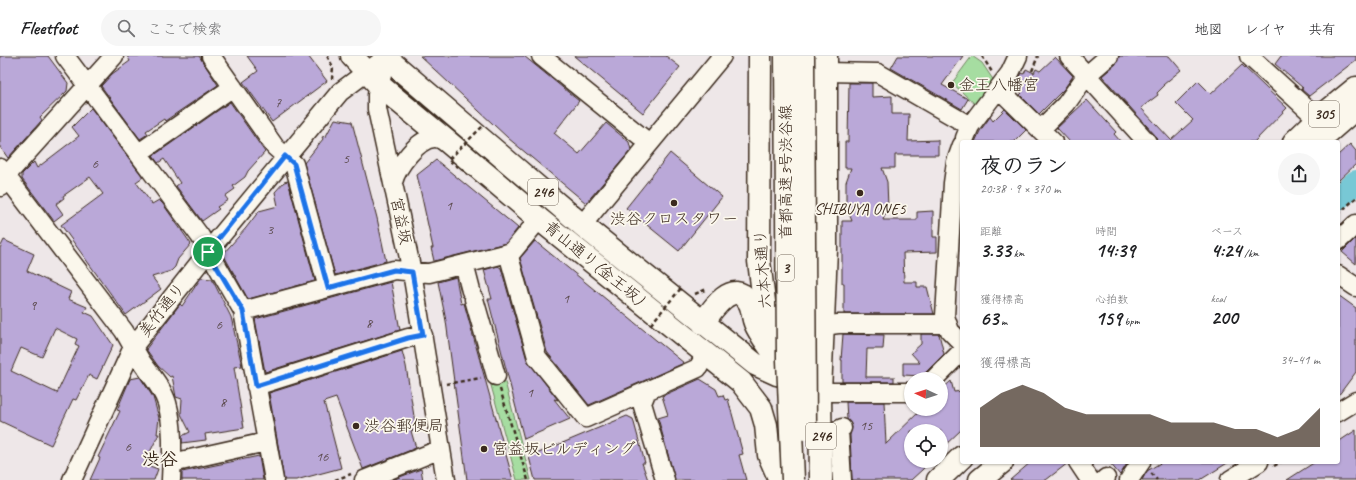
<!DOCTYPE html>
<html lang="ja">
<meta charset="utf-8">
<style>
:root{--surface:#fff;--page:#f6f6f6;--text:#202124;--muted:#757577;--line:#e0e0e0;--accent:#3b2a1e}
body{margin:0;font-family:Caveat,"Klee One",sans-serif;background:var(--page);color:var(--text);height:100vh;display:flex;flex-direction:column;font-size:15px;white-space:nowrap}
*{box-sizing:border-box;margin:0}
p{font-size:13px;color:var(--muted)}
.icon{flex:none;width:22px;height:22px;fill:none;stroke:currentColor;stroke-width:2;stroke-linecap:round;stroke-linejoin:round}
.map{position:relative;flex:1;overflow:hidden}
.drawer{position:absolute;left:960px;top:84px;width:380px;height:324px;display:flex;flex-direction:column;background:var(--surface);border-radius:4px;box-shadow:0 1px 3px #0004}
.drawer>*{flex:none}
.needle{width:26px;rotate:273deg}
.buttons{position:absolute;left:904px;top:316px;display:grid;gap:8px}
.buttons a{display:grid;place-items:center;width:44px;height:44px;border-radius:50%;background:var(--surface);box-shadow:0 1px 3px #0004;font-size:20px}
.pin{position:absolute;display:grid;place-items:center;width:34px;height:34px;color:#fff;margin:-17px;border:2px solid #fff;border-radius:50%;box-shadow:0 1px 4px #0007}
.round{display:grid;place-items:center;flex:none;width:42px;height:42px;border-radius:21px;background:var(--page)}
.headline{display:flex;align-items:center;justify-content:space-between;height:68px;padding:0 20px}
h1{font-size:22px;font-weight:700;line-height:30px}
.stats{display:grid;grid-template-columns:repeat(3,1fr);gap:6px;height:68px;padding:4px 20px}
.stats div{display:grid;align-content:center}
.stats b{font-size:20px;font-weight:700}
.stats small{font-size:11px;font-weight:400}
.stats p{font-size:11px}
.chart{height:112px;padding:8px 20px}
.chart p{display:flex;justify-content:space-between}
.chart svg{width:100%;height:72px;margin-top:4px;fill:var(--accent);opacity:.7}
header{display:flex;align-items:center;gap:24px;box-sizing:border-box;height:56px;padding:0 20px;background:var(--surface);border-bottom:1px solid var(--line)}
header strong{font-size:19px}
nav{display:flex;gap:22px;margin-inline-start:auto;font-size:14px}
.search{width:280px;height:36px;background:var(--page);display:flex;align-items:center;gap:10px;box-sizing:border-box;padding:0 14px;border-radius:22px;color:var(--muted);font-size:15px}
.map>svg:first-child{display:block}
.green{fill:#a6dda1;stroke:#708460}
.lines{fill:none;stroke-linecap:round;stroke-linejoin:round}
.river{stroke:#78c8d5;stroke-width:24}
.building{fill:#baa8d8;stroke:#3b2a1e;fill-rule:evenodd}
.minor-casing{stroke:#3b2a1e;stroke-width:21}
.major-casing{stroke:#3b2a1e;stroke-width:25}
.highway-casing{stroke:#3b2a1e;stroke-width:25}
.path{stroke:#3b2a1e;stroke-width:2.5;stroke-dasharray:4 3;stroke-linecap:butt}
.minor{stroke:#fbf7ec;stroke-width:18}
.major{stroke:#fbf7ec;stroke-width:22}
.highway{stroke:#fbf7ec;stroke-width:22}
.highway-bridge-casing{stroke:#3b2a1e;stroke-width:25;stroke-linecap:butt}
.path-bridge{stroke:#3b2a1e;stroke-width:2.5;stroke-dasharray:4 3;stroke-linecap:butt}
.highway-bridge{stroke:#fbf7ec;stroke-width:22}
.route-casing{stroke:#fff;stroke-width:8}
.route{stroke:#1a73e8;stroke-width:5}
.poi-dot{fill:#3b2a1e;stroke:#fbf7ec;stroke-width:1.5}
.labels{text-anchor:middle;dominant-baseline:central;stroke-width:3.5;stroke-linejoin:round;paint-order:stroke}
.number-label{font-size:14px;fill:#5b4a4c}
.shield{fill:#fbf7ec;stroke:#75685c;stroke-width:1}
.shield-label{font-size:15px;font-weight:bold;fill:#3b2a1e}
.poi-label{font-size:16px;fill:#3b2a1e;stroke:#fbf7ec;text-anchor:start}
.street-label{font-size:16px;fill:#3b2a1e;stroke:#fbf7ec}
.quarter-label{font-size:18px;font-weight:bold;fill:#3b2a1e;stroke:#fbf7ec}
</style>
<header>
<strong>Fleetfoot</strong>
<div class="search"><svg class="icon" aria-label="search" viewBox="0 0 24 24"><circle cx="10" cy="10" r="6"/><path d="M15 15l6 6"/></svg>ここで検索</div>
<nav><a>地図</a><a>レイヤ</a><a>共有</a></nav>
</header>
<div class="map">
<svg width="1356" height="424" viewBox="0 0 1356 424">
<rect width="100%" height="100%" fill="#eee7e8"/>
<filter id="ink" filterUnits="userSpaceOnUse"><feTurbulence type="fractalNoise" baseFrequency=".025" numOctaves="2"/><feDisplacementMap in="SourceGraphic" scale="8" xChannelSelector="R" yChannelSelector="G"/><feConvolveMatrix kernelMatrix="1 2 1 2 8 2 1 2 1" color-interpolation-filters="sRGB"/></filter>
<g filter="url(#ink)">
<path class="green" d="M972 0 982 7 994 25 976 49 952 27Z
M501 311 531 424H517L487 315Z"/>
<g class="lines">
<path class="river" d="M1338 142 1356 126"/>
</g>
<path class="building" d="M0 0H48L68 27 67 35 40 61 42 64 8 102 0 91Z
M127 0H199L218 29 165 65 164 63 146 75 148 78 140 83 101 30 112 18 130 5Z
M247 0H308L327 25 272 66 243 26 258 15Z
M420 0H524L579 45 554 77 579 98 606 67 629 86 631 94 586 147 508 82Z
M574 0H666L680 11 643 57Z
M898 0H963L942 29 968 43 962 53 891 12Z
M1119 0H1169L1181 14 1163 29 1164 30 1157 37 1158 39 1141 52 1171 84 1193 64 1176 47 1198 25 1211 38 1242 9 1287 52 1254 86H1157L1155 79 1102 20 1116 8Z
M1281 0H1356V4L1309 40 1301 33 1303 32 1275 8Z
M1055 1 1073 20 1064 33 1039 58 1020 39 1022 37 1014 32 1022 17 1024 18 1026 13 1034 17 1036 13 1040 15Z
M849 27H872V41L892 40V58H909L908 85 938 84V99H895V112H882L887 126 888 151 883 164H917V156L933 155V181H937V196L903 197 904 226H917V231H927L934 258H844V227H842V165H852L846 150V126L851 112H845V86H848Z
M1087 44 1116 76 1114 78 1121 86H1070L1057 72Z
M230 46 265 96 248 115 245 121 233 130 235 133 225 140 228 144 217 151 219 153 202 165 176 130 180 127 164 103 158 107 153 100Z
M91 52 143 121 136 126 152 148 159 144 163 148 191 188 178 203 175 211 171 215 152 221 161 233 126 259 61 169 103 138 90 121 63 140 64 142 56 148 63 158 54 165 22 123V118L34 106 37 112 79 80 72 71Z
M1005 53 1026 74 1014 86H975L980 75 990 61 993 65Z
M335 63 352 66 377 162 386 205 335 219 304 107 323 83 322 81 326 80Z
M1350 88 1356 95V108L1338 125V99Z
M670 97 722 141 679 195 626 152Z
M436 104 518 172 506 187 434 205 431 192H433L417 119Z
M288 125 315 225 248 243 223 198 246 172 259 155 278 150 275 136 284 126Z
M1356 182V208L1342 196Z
M4 184 34 198 27 215 71 236 68 243 87 251 84 256 93 260 113 289 97 323 89 319 76 344 73 343 51 389 0 365V192ZM55 272 77 283 75 288 79 290 57 337 11 315 21 292 42 301Z
M535 185 684 307 589 349 547 296 520 202Z
M498 210 501 212 527 304 558 344 554 343 570 363 524 383 488 243H492L484 214Z
M456 221 461 248 464 247 513 424H467L446 265 438 226Z
M201 222 212 223 231 261 242 310 234 311 244 372 205 378 206 384 182 387V380L190 376 181 358 182 343 176 341 172 320 170 321 158 310 146 293 180 248 182 250Z
M391 226 400 274 265 316 255 263Z
M1338 239 1356 252V316L1338 340Z
M843 278 884 279 883 293H867L866 321H894V326H842V304H841Z
M921 278H939L944 298 922 320 903 319V307H920L911 297 921 288Z
M402 295 406 310 416 373 411 375 416 392 363 413 336 342 324 346 341 412 296 424H284L269 337Z
M140 321 153 341 159 362 157 378H159L144 408 158 413 154 424H90L100 402 98 401 120 355 117 354 130 323Z
M700 323 716 333 719 340 723 339 725 344 728 343 743 398 739 399 746 424H675L658 362 668 359 662 340Z
M951 325 954 336 962 335V373L941 393V375H911V405H929L923 413 911 424H852L850 379 852 371 847 363 846 346H884L886 388 922 353H941V334Z
M627 360 633 363 645 407H642L648 424H535L529 401Z
M1356 374V424H1287L1315 406H1338V386Z
M259 400 263 424H182V416Z
M1031 406H1068V407L1046 424H1010Z
M1109 406H1128L1120 419Z
M1162 406H1229L1200 424H1142L1147 415Z
M421 413 423 424H392Z"/>
<g class="lines">
<g class="minor-casing">
<path id="minor" d="M65 0 200 180 243 255 274 424
M211 0 275 91 294 108 328 232
M541 0 649 87
M1069 0 1147 86
M1249 0 1318 63
M826 16 878 17 970 70
M382 19 377 39V53L412 216 446 424
M999 33 1053 86
M1041 73 1066 48 1086 20 1109 0
M965 82 970 70 1010 17 1018 0
M962 89 956 106 953 127 945 260 950 275 962 287
M139 97 233 31
M0 112 124 275C130 285 135 295 141 305 150 318 162 331 167 347 174 371 172 399 171 424
M393 126C397 111 418 82 435 82 439 82 444 85 448 86
M1 131 6 120 114 0
M582 169 722 0
M1338 185 1356 168
M508 197 537 301 586 362 698 312 703 303 700 291
M464 208 471 235
M1338 219 1356 231
M474 243 496 320
M243 255 394 214 429 217 512 196 539 163
M823 270 838 268H947
M934 323 962 295
M256 330 408 282 423 279
M820 336H911
M646 337 642 347 665 424
M1338 356 1356 345
M842 372 839 374 842 424
M1078 406 1090 424
M172 407 266 386
M72 424 133 291 215 187 340 36 388 0
M364 424 441 393
M1104 424 1106 422
M1129 424 1141 406
M1230 424 1259 406"/>
</g>
<g class="major-casing">
<path id="major" d="M760 0 759 205 765 254 774 298
M1294 86 1318 63 1356 32
M1317 86 1356 52
M820 336 826 193V0
M938 424 962 401
M980 424 1002 406"/>
</g>
<g class="highway-casing">
<path id="highway" d="M352 0 379 29 448 86 539 163 741 326 761 352 766 369 769 399 780 424
M384 0 582 169 755 308 777 318 815 327 820 336 821 424
M703 267C711 255 733 221 749 246 753 252 752 260 755 267 759 277 767 287 773 296"/>
</g>
<path class="path" d="M327 0 333 11 332 23
M982 0 992 16
M1032 15 1038 0
M1338 158 1356 142
M695 238 707 233
M446 328 481 322
M500 333 528 424
M1274 410 1281 406
M1151 417 1157 424
M335 424 351 418"/>
<use href="#minor" class="minor"/>
<use href="#major" class="major"/>
<use href="#highway" class="highway"/>
<g class="highway-bridge-casing">
<path id="highway-bridge" d="M786 0 788 304 793 424
M803 0 805 373"/>
</g>
<path class="path-bridge" d="M464 115 448 104 483 70
M651 268 682 231"/>
<use href="#highway-bridge" class="highway-bridge"/>
</g>
</g>
<g class="lines" filter="url(#ink)">
<g class="route-casing">
<path id="route" d="M285 100 294 108 328 232 394 214 412 216 423 279 408 282 256 330 243 255 208 196Z"/>
</g>
<use href="#route" class="route"/>
</g>
<g class="poi-dot">
<circle cx="951" cy="29" r="4"/>
<circle cx="860" cy="137" r="4"/>
<circle cx="674" cy="147" r="4"/>
<circle cx="356" cy="370" r="4"/>
<circle cx="484" cy="393" r="4"/>
</g>
<g class="labels">
<g class="number-label">
<text x="278" y="46">7</text>
<text x="346" y="102">5</text>
<text x="95" y="107">6</text>
<text x="449" y="149">1</text>
<text x="270" y="173">3</text>
<text x="566" y="242">1</text>
<text x="33" y="249">9</text>
<text x="369" y="267">8</text>
<text x="219" y="268">6</text>
<text x="530" y="336">1</text>
<text x="223" y="346">8</text>
<text x="866" y="369">15</text>
<text x="128" y="390">6</text>
<text x="322" y="400">16</text>
</g>
<g class="shield">
<rect x="1309" y="45" width="30" height="26" rx="3"/>
<rect x="528" y="123" width="30" height="26" rx="3"/>
<rect x="778" y="199" width="16" height="26" rx="3"/>
<rect x="806" y="367" width="30" height="26" rx="3"/>
</g>
<g class="shield-label">
<text x="1324" y="58">305</text>
<text x="543" y="136">246</text>
<text x="786" y="212">3</text>
<text x="821" y="380">246</text>
</g>
<g class="poi-label">
<text x="959" y="29">金王八幡宮</text>
<text x="860" y="153" text-anchor="middle">SHIBUYA ONE5</text>
<text x="674" y="163" text-anchor="middle">渋谷クロスタワー</text>
<text x="364" y="370">渋谷郵便局</text>
<text x="492" y="393">宮益坂ビルディング</text>
</g>
<g class="street-label">
<text transform="translate(786 116) rotate(-90)">首都高速3号渋谷線</text>
<text transform="translate(401 165) rotate(78)">宮益坂</text>
<text transform="translate(594 207) rotate(39)">青山通り(金王坂)</text>
<text transform="translate(763 213) rotate(-94)">六本木通り</text>
<text transform="translate(162 254) rotate(-52)">美竹通り</text>
</g>
<g class="quarter-label">
<text x="160" y="403">渋谷</text>
</g>
</g>
</svg>
<div class="buttons">
<a><svg class="needle" viewBox="-14 -14 28 28"><path d="M0-13l5 13h-10z" fill="#e53935"/><path d="M0 13l5-13h-10z" fill="#757577"/></svg></a>
<a><svg class="icon" aria-label="locate" viewBox="0 0 24 24"><circle cx="12" cy="12" r="6"/><path d="M12 2v4M12 18v4M2 12h4M18 12h4"/></svg></a>
</div>
<div class="pin" style="left:208px;top:196px;background:#1e9e55"><svg class="icon" aria-label="arrive" viewBox="0 0 24 24"><path d="M6 21V4h12l-3 4 3 4H6"/></svg></div>
<section class="drawer">
<div class="headline"><div><h1>夜のラン</h1><p>20:38 · 9 × 370 m</p></div><a class="round"><svg class="icon" aria-label="share" viewBox="0 0 24 24"><path d="M12 15V3M7 8l5-5 5 5M5 13v7h14v-7"/></svg></a></div>
<div class="stats">
<div><p>距離</p><b>3.33<small> km</small></b></div>
<div><p>時間</p><b>14:39</b></div>
<div><p>ペース</p><b>4:24<small> /km</small></b></div>
</div>
<div class="stats">
<div><p>獲得標高</p><b>63<small> m</small></b></div>
<div><p>心拍数</p><b>159<small> bpm</small></b></div>
<div><p>kcal</p><b>200</b></div>
</div>
<div class="chart"><p><span>獲得標高</span>34–41 m</p>
<svg viewBox="0 0 160 44" preserveAspectRatio="none"><path d="M0 44V20L10 11L20 6L30 11L40 20L50 24L60 24L70 24L80 24L90 29L100 29L110 29L120 33L130 33L140 38L150 33L160 20V44z"/></svg>
</div>
</section>
</div>
